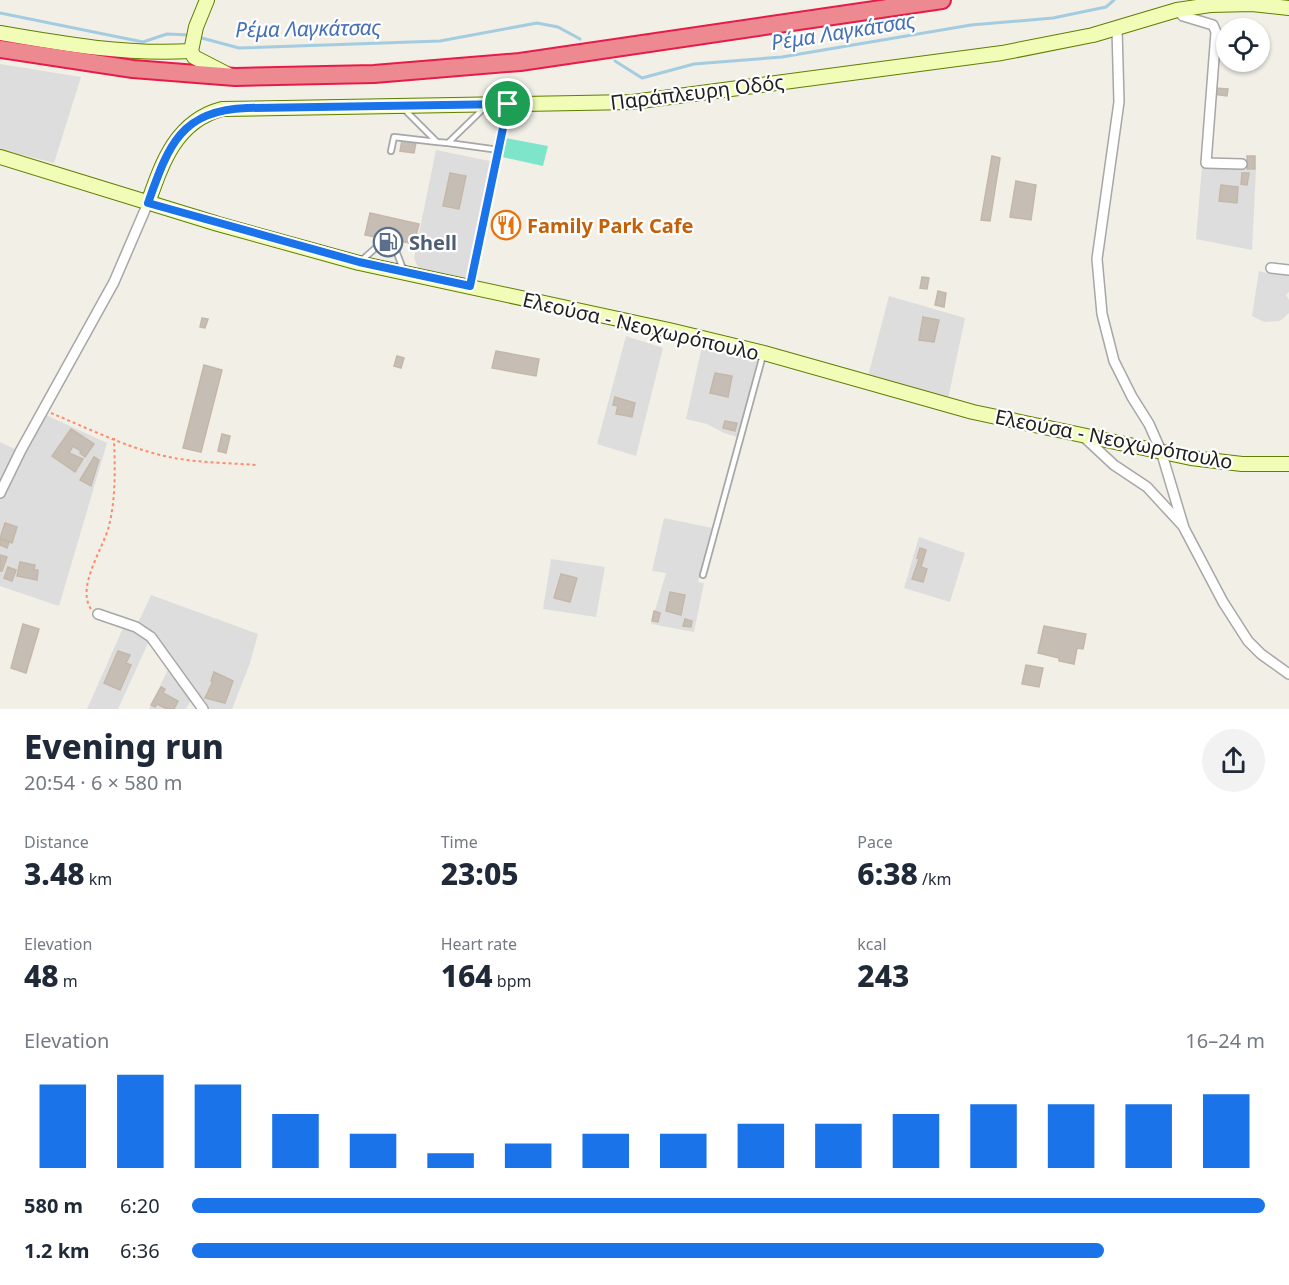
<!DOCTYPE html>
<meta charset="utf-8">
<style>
:root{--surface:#fff;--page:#f2f2f3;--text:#1f2937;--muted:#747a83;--accent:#1a73e8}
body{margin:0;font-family:"Noto Sans",sans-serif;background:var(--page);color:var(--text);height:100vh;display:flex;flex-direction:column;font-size:22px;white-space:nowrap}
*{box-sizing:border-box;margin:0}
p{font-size:20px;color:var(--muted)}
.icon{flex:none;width:33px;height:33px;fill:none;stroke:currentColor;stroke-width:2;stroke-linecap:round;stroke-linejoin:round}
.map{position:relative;height:709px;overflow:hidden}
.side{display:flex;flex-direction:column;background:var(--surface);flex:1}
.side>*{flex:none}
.buttons{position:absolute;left:1216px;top:18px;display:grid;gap:12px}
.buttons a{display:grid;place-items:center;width:54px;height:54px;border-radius:50%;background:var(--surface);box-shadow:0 2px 4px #0004;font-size:30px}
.pin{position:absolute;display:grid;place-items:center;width:51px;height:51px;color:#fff;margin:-26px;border:3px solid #fff;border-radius:50%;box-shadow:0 2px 6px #0007}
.round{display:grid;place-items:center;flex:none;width:63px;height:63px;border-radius:32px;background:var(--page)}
.summary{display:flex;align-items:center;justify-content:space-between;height:102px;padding:0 24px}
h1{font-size:33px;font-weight:800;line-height:45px}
.metrics{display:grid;grid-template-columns:repeat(3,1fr);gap:9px;height:102px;padding:6px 24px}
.metrics div{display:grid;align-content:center}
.metrics b{font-size:30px;font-weight:800}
.metrics small{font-size:16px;font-weight:400}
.metrics p{font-size:16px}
.chart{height:168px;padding:12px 24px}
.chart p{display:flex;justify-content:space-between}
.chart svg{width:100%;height:108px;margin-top:6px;stroke:var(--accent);stroke-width:6}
ul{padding:0 24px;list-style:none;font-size:20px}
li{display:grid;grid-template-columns:96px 72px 1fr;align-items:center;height:45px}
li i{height:15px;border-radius:8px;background:var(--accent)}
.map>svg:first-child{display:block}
.residential{fill:#dedddd}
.pitch{fill:#7fe5ca}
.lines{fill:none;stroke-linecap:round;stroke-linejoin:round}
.stream{stroke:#a4cce1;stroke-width:3}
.building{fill:#c6beb5;stroke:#c4b7a7;stroke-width:1.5}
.lane-casing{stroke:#a7a7a7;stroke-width:8}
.street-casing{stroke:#a7a7a7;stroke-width:12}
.secondary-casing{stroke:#617e00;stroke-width:16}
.highway-casing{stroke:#e61c48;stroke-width:20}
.path{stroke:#ff8b69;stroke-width:2;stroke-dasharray:3 3;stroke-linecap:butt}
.lane{stroke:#fff;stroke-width:4.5}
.street{stroke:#fff;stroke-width:9}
.secondary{stroke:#f1fdb7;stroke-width:14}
.highway{stroke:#ed8990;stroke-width:16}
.route-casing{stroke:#fff;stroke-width:12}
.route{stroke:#1a73e8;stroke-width:8}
.labels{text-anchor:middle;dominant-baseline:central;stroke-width:4.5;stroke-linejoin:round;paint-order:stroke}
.street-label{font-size:20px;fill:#202020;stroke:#fff}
.food-label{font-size:20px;font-weight:bold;fill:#c56008;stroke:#fff;text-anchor:start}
.service-label{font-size:20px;font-weight:bold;fill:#4e5e75;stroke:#fff;text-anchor:start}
.water-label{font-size:21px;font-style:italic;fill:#4570b7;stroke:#fff}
</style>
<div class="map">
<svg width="1289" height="709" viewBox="0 0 1289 709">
<rect width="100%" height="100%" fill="#f1efe6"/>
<path class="residential" d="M0 64 81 77 54 163 0 149Z
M436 150 490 161 467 281 419 270 414 258Z
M1202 166 1256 170 1252 250 1196 239Z
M1259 271 1275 275H1289V292L1286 295 1289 300V313L1280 321 1264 322 1252 316Z
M889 296 965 318 948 399 868 376Z
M626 336 663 348 636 456 597 444Z
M702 346 758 360 737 437 724 433 707 424 686 419Z
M46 415 107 443 59 606 0 586V442L25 454Z
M664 518 712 528 698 582 704 583 694 632 651 624 666 573 652 571Z
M919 537 965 553 950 602 904 588Z
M551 559 605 567 596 617 543 609Z
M151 595 258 634 250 663 232 709H206L195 693 186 709H149L172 661 138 623Z
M124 626 149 641 118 709H87Z"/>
<path class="pitch" d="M506 138 548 146 543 166 502 157Z"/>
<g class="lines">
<path class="stream" d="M0 13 143 42 167 34 189 35
M198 37 239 48 440 41 537 23 558 27 580 39
M615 61 642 78 694 64 782 57 971 25 1053 18 1106 7 1114 0"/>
</g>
<path class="building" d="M1214 88 1228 89 1227 96 1213 94Z
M402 140 416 142 414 153 400 151Z
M992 156 1000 158 990 221 981 220Z
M1247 156H1255V169H1247Z
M450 173 466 176 459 209 443 206Z
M1242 173H1249L1247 185 1241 184Z
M1016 181 1036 185 1031 220 1010 217Z
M1221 185 1238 187 1237 203 1219 201Z
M370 213 419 224 414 244 396 240 393 253 377 250 380 238 365 235Z
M922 277 929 278 927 289 920 288Z
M938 291 946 293 944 307 935 305Z
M923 317 939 320 934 342 919 340Z
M202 318 208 319 205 328 200 327Z
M496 351 539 359 536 376 492 368Z
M397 356 404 358 401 368 394 366Z
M204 365 222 370 201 452 183 448Z
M715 373 732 376 728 397 710 393Z
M615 397 635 403 632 417 616 414 618 406 613 405Z
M725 421 737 423 735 431 723 428Z
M71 429 94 444 85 457 80 453 81 451 73 446 69 453 83 459 75 472 52 456Z
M222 434 230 436 226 453 218 451Z
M94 457 99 460 91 486 80 480Z
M5 523 17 527 12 543 0 538Z
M0 538 9 542 7 548 0 545Z
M920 548 926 550 921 567 927 569 923 582 912 579 919 559 917 558Z
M0 555 7 557 2 571H0Z
M20 562 35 565 34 570H38L37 580 17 576Z
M8 567 16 570 12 581 4 578Z
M561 574 577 578 570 602 554 598Z
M670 592 685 595 681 615 666 611Z
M654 611 660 613 658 622 652 621Z
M685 619 692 621 691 627 683 626Z
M23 624 39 629 26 673 11 668Z
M1044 626 1086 634 1083 649 1077 648 1074 664 1059 661V658L1038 653Z
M118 651 130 655 126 663 131 665 120 690 104 683Z
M1026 665 1043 668 1039 687 1022 684Z
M214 672 233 681 225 703 205 698 213 681H211Z
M161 687 165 689 163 693 178 701 174 709H167L157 704 155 707 151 705Z"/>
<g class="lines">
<g class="lane-casing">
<path id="lane" d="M404 109 437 142 448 143 484 108
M448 143 499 150
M391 151 394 137 437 142
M361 261 380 244 395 248 403 269
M470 284 508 107
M703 575 763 355"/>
</g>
<g class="street-casing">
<path id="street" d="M1177 10 1183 16 1213 25 1216 32 1206 163 1242 164
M1117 29 1119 102 1097 259 1102 314 1114 361 1132 397 1149 424 1161 451 1184 528 1223 602 1248 641 1261 654 1289 674
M1271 268 1289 270
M1084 437 1114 465 1147 487 1183 526
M0 493 21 450 114 282 148 203
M98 614 136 627 151 637 203 709"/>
</g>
<g class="secondary-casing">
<path id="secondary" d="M0 33C63 44 127 55 191 51
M191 51 196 27 207 0
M191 51 194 57 227 74
M0 157 218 224 359 263 669 330 764 353 973 412 1191 458 1242 464H1289
M148 203C162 163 176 121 222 109L633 102 1002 53 1093 35 1177 10 1210 5 1252 4 1289 8"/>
</g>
<g class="highway-casing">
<path id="highway" d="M0 49 133 69 235 77 374 74 520 62 942 0"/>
</g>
<path class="path" d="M51 413C90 429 131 450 174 458 201 463 230 463 257 465
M91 609C76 587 103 549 109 526 116 497 115 468 114 438"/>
<use href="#lane" class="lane"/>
<use href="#street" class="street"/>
<use href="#secondary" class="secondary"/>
<use href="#highway" class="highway"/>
</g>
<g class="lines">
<g class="route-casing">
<path id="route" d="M508 104 470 286 359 262 148 203C168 147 180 110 247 108Z"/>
</g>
<use href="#route" class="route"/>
</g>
<defs>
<g id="restaurant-ring" transform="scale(1.5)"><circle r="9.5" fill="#fff" stroke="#e8710a" stroke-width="1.5"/><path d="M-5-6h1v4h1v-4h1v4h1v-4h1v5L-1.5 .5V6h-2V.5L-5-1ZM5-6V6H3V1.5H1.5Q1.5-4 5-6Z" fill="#e8710a"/></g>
<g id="fuel-ring" transform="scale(1.5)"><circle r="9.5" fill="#fff" stroke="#5c6f8a" stroke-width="1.5"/><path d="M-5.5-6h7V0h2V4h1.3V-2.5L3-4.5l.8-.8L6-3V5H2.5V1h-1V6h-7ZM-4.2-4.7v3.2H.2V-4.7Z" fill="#5c6f8a"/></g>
</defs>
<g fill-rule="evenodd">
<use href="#restaurant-ring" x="506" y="225"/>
<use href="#fuel-ring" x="388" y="242"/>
</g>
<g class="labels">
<g class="street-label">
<text transform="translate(697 92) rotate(-7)">Παράπλευρη Οδός</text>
<text transform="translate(641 326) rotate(13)">Ελεούσα - Νεοχωρόπουλο</text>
<text transform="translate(1114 439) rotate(11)">Ελεούσα - Νεοχωρόπουλο</text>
</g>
<g class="food-label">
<text x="527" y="225">Family Park Cafe</text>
</g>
<g class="service-label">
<text x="409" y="242">Shell</text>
</g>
<g class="water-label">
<text transform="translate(308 28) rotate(-1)">Ρέμα Λαγκάτσας</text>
<text transform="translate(843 31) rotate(-9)">Ρέμα Λαγκάτσας</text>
</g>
</g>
</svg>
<div class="buttons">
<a><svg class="icon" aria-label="locate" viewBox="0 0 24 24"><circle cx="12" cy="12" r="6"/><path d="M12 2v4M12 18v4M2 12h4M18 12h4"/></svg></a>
</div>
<div class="pin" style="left:508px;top:104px;background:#1e9e55"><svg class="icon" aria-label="arrive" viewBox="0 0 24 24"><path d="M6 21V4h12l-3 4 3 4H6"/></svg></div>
</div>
<section class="side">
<div class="summary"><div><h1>Evening run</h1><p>20:54 · 6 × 580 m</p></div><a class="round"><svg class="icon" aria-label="share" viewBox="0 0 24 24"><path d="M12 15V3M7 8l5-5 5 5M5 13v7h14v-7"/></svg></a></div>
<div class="metrics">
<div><p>Distance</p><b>3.48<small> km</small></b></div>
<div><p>Time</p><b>23:05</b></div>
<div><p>Pace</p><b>6:38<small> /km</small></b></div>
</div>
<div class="metrics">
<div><p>Elevation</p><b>48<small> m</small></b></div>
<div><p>Heart rate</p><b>164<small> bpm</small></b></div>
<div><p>kcal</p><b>243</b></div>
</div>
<div class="chart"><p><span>Elevation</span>16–24 m</p>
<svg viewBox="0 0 160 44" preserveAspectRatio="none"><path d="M5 44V10M15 44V6M25 44V10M35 44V22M45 44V30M55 44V38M65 44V34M75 44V30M85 44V30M95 44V26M105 44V26M115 44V22M125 44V18M135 44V18M145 44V18M155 44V14"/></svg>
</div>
<ul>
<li><b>580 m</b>6:20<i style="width:100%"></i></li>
<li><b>1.2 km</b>6:36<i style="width:85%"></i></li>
</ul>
</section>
